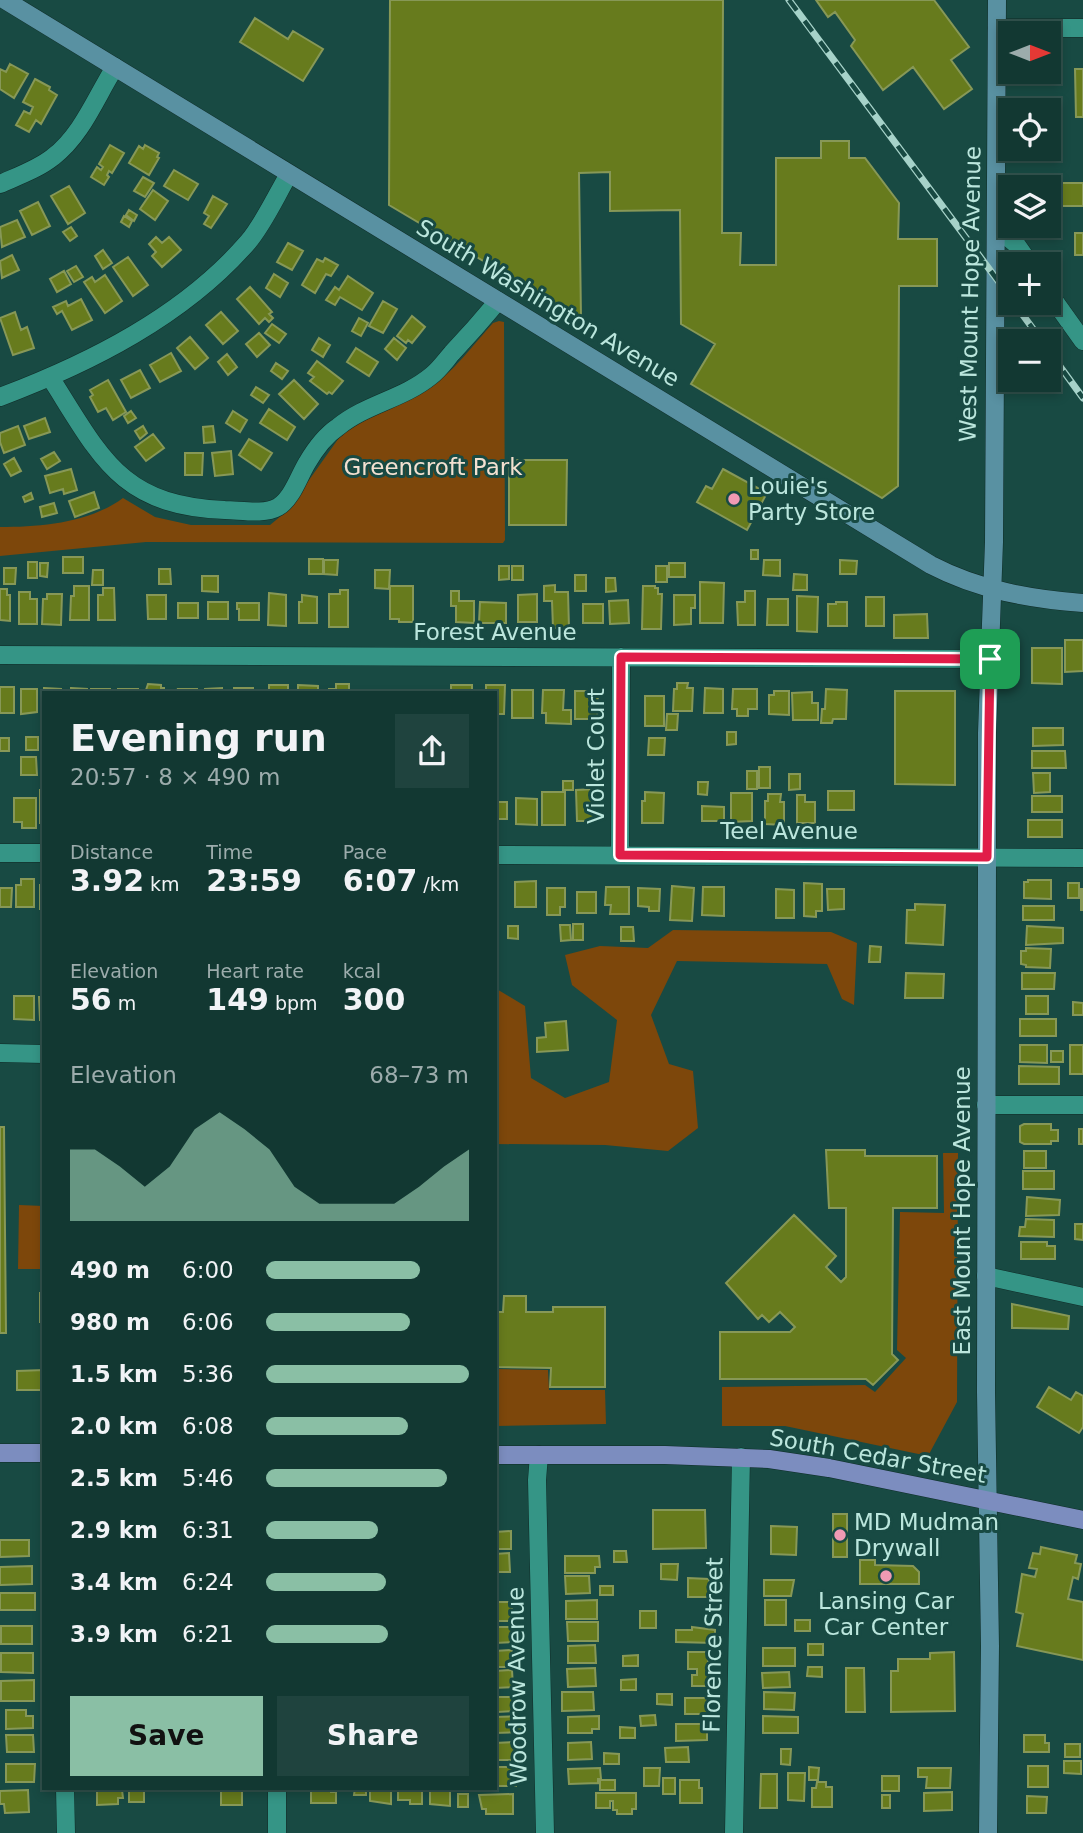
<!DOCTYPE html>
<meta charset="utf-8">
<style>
:root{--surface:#123832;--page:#1f433e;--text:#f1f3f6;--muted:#9cacac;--line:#31524d;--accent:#8abfa5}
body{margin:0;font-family:"DejaVu Sans",sans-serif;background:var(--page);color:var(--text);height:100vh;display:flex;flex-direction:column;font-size:26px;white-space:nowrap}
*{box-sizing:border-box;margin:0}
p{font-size:23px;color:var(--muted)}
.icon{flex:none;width:38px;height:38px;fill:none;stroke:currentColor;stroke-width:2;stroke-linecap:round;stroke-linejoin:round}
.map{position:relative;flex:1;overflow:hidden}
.panel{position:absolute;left:42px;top:691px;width:455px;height:1099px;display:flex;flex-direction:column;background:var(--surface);border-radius:0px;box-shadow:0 4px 10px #0003,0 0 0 2px var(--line)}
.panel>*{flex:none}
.needle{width:46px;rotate:90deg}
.buttons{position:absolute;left:998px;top:21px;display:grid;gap:14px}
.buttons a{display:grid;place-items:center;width:63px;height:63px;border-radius:0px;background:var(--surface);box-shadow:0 4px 10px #0003,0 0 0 2px var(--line);font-size:35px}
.pin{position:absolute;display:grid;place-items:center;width:60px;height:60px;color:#fff;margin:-30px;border-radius:14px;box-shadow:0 4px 10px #0006}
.round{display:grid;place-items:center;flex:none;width:74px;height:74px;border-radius:0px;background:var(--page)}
.headline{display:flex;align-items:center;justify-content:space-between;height:119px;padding:0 28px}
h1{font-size:38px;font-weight:700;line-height:52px}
.stats{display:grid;grid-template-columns:repeat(3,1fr);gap:10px;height:119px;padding:7px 28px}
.stats div{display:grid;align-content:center}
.stats b{font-size:30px;font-weight:700}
.stats small{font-size:19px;font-weight:400}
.stats p{font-size:19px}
.chart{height:196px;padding:14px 28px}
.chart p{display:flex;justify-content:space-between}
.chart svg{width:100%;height:126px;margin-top:7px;fill:var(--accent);opacity:.7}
.primary-button{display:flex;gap:14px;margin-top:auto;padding:14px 28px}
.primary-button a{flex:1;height:80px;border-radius:0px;background:var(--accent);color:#111;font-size:28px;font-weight:700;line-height:80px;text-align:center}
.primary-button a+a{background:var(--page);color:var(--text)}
ul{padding:0 28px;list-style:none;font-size:23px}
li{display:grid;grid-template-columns:112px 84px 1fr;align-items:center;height:52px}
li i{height:18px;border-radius:9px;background:var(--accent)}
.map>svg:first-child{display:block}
.green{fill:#7d470b}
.building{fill:#677b1d;stroke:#879857;stroke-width:2}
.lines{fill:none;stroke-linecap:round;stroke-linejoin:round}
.street-casing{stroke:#102d29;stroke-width:19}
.secondary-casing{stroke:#102d29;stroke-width:19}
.primary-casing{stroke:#102d29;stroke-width:19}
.street{stroke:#359586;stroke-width:18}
.secondary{stroke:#5991a2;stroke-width:18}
.primary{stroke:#7c8dbf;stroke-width:18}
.rail-casing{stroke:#a6d2c9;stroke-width:7}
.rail{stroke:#184a43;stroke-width:4.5;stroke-dasharray:13;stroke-linecap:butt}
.route-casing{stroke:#fff;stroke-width:14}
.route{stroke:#e11d48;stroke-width:9}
.poi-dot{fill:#f19ab3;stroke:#184a43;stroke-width:2.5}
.labels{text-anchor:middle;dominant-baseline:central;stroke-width:6;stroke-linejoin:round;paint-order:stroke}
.street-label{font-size:23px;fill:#bbe6dd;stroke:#184a43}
.park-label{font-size:23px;fill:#f3e0d0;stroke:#184a43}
.poi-label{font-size:23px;fill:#bbe6dd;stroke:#184a43;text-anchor:start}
</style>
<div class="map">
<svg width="1083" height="1833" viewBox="0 0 1083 1833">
<rect width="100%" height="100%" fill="#184a43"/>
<path class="green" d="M499 321 504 322 505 540 503 543 146 542 0 556V527C41 527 89 523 123 498L155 517 191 525H270L287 511 341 435C367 415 400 407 428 389 453 373 473 345 493 323Z
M673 930 831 932 857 943 854 1005 842 999 827 964 677 961 651 1015 669 1064 693 1071 698 1128 668 1151 605 1145 495 1144V988L525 1006 531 1078 565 1098 609 1082 617 1020 572 985 565 955 600 946 648 948Z
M943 1153H958L957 1402 928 1456 785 1426H722V1387L865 1385 875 1392 906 1358 897 1350 900 1212 944 1213Z
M19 1205 44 1206V1269H18Z
M495 1369 548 1370 549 1390H605L606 1424 495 1426Z"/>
<path class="building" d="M390 0H723L722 233H741L740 265H776V158H821V141H849V158H865L899 203 898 239H937V286H899L898 486 882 498 691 384 715 344 681 324 680 210 610 211V172L579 173 581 319 389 205Z
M816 0H934L969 47 951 60 972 89 944 109 913 67 883 90 851 46 855 40 835 12 828 17Z
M255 18 288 39 293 31 323 49 303 81 240 42Z
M10 64 28 74 14 98 0 89V69L6 72Z
M1075 69H1083V117H1076Z
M35 79 50 87 49 90 57 95 41 124 36 120 29 132 16 125 24 111 30 114 33 107 23 102Z
M110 145 124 153 112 173 109 171 107 175 109 177 104 185 91 177 97 167 101 170 103 167 99 164Z
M145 145 159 153 157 157 159 158 149 175 129 163 139 146 143 149Z
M174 170 198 184 188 200 164 186Z
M143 177 154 183 145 197 134 191Z
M1034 183H1083V206H1048V187H1034Z
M69 186 85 213 68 224 51 196Z
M153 190 168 201 155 220 140 209Z
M213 196 227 204 211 228 204 224 209 216 204 213Z
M38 202 50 226 32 235 20 211Z
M129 210 137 215 134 221 126 215Z
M124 216 132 221 129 227 121 222Z
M1048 217H1059V236H1032V226H1048Z
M17 220 25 237 2 247 0 227Z
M71 227 77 236 70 241 63 232Z
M1075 233H1083V255H1075Z
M156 237 162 243 169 237 181 250 162 267 152 256 156 252 149 244Z
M288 243 303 251 292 270 277 262Z
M103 250 112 263 103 269 95 256Z
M12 255 19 270 2 278 0 261Z
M128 257 148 285 133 296 113 267Z
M325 258 338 265 331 276 326 274 315 293 302 285 317 259 323 262Z
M76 266 83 277 74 282 67 271Z
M64 271 71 284 57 292 50 279Z
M274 274 288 283 280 297 266 288Z
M105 275 122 301 105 313 84 282 92 277 95 282Z
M348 276 373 293 362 310 340 297 335 305 326 300 335 287 339 290Z
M250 287 272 312 269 314 273 318 269 322 265 318 259 324 237 299Z
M81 299 92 320 72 330 62 311 57 314 53 307 66 301 68 306Z
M383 301 397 309 383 333 369 326Z
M15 312 21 330 27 327 34 348 13 355 0 318Z
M221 312 238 331 223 344 206 325Z
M412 316 425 327 412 343 408 340 406 343 397 336Z
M359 318 368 323 361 336 352 331Z
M272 324 286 334 279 343 265 333Z
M259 333 270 345 257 357 246 344Z
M190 337 208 358 195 369 177 348Z
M319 338 330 345 323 357 312 350Z
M394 338 406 348 397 360 385 349Z
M356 348 378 362 369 376 347 362Z
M171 353 181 371 160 382 150 365Z
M227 354 237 367 228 375 218 362Z
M317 361 343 381 332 394 329 392 327 394 310 381 314 377 308 373Z
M276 363 288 371 282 379 271 371Z
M140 370 150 388 131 398 121 380Z
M108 380 126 412 113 420 106 408 98 412 90 397 93 395 90 390Z
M294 380 318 404 304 419 279 394Z
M256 387 269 395 263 403 251 395Z
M269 409 295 427 287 440 260 423Z
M131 411 136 418 128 423 124 416Z
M233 411 247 420 240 432 226 423Z
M45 418 50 432 29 439 24 426Z
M18 426 25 445 4 453 0 442V433Z
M143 426 147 433 140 439 135 431Z
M213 426 215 442 204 443 203 427Z
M153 434 164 448 146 461 135 447Z
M249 439 272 453 261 470 239 455Z
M231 451 233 474 215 476 212 453Z
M54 452 60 461 47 469 41 459Z
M185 453H203L202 475H185Z
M14 458 21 471 11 476 4 464Z
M509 460H567L566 525H509Z
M71 469 77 490 64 494 63 489 50 493 45 476Z
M723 469 767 493 747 530 697 502 706 486 712 489Z
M94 492 99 508 75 517 69 501Z
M31 493 33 499 25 502 23 497Z
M54 503 57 513 42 517 40 507Z
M751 550H758V559H751Z
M63 557H83V573H63Z
M309 559H323V574H309Z
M324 560H338L337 575 324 574Z
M764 560H780V576L763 575Z
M840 560 857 561 856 574H840Z
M28 562H37V578H28Z
M40 563H48L47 577 40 576Z
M669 563H685V577H669Z
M499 566H509V579L499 580Z
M512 566H523V580H512Z
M656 566H667V582H656Z
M4 568H16L15 584H4Z
M159 569H170L171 584H159Z
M93 570H103V585H92Z
M375 570H390L389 589 375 588Z
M794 574 807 575V590H793Z
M575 575H586V591H575Z
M202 576H218V592L202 591Z
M606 578H615L616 591 606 592Z
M700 582 724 583 723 623H700Z
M555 585V592H568L569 628H553L552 601H544V586Z
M74 586H89V620H70L71 596H74Z
M390 586H413V622H399V619H390Z
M643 586H655V588H658V594H662L661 629H642Z
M103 588H114L115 620H98V595H103Z
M0 589H7V595H10V621L0 620Z
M340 590H348V627H329V594H340Z
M451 591H459V601H474V623L456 622V606H451Z
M745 591H755V625H738L737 602H745Z
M19 592H30V599H37V624H19Z
M269 593 286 595V626L268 625Z
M47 594H62L61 625 42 624 43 599H47Z
M537 594V622H518V595Z
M147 595H166V619H148Z
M302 595 317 597V623H299V602H302Z
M674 595H695V608H691V624L674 625Z
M797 596 818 597 817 632 797 631Z
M866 597H884V626H866Z
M768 599H788V625H767Z
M628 600 629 623 610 624 609 601Z
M208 602H228V619H208Z
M480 602 506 603V623H479Z
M836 602H847V626H828V604H836Z
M178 603H198V618H178Z
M237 603H259V620H239V609H237Z
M583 604H603V623H583Z
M927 614 928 638H894V615Z
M1065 640H1083V671L1065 672Z
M1032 648H1062V684L1032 683Z
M677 683H688L687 688H693L692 711H673L674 689H677Z
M148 684 161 685V688H164V693H145Z
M336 684H349V693H329V689H336Z
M269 685H288V693H269Z
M298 685 318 686V693H298Z
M451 685H472V693H451Z
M486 685H505L504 714H496L495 718V693H486Z
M0 687H14V713H0Z
M44 688 61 689V693H44Z
M71 688 87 689V693H71Z
M222 688V693H205V689Z
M234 688H253V693H234Z
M705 688 723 689V713H704Z
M21 689H37V712L21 714Z
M91 689H110V693H91Z
M118 689H138V693H118Z
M178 689H197V693H179Z
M733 689H757V709H748V716H737V709H732Z
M826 689 847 690 846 719H833L832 723H821L822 709H825Z
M357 690H376V693H357Z
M512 690H533V718H512Z
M543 690H564L563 710H571V724L546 723V713H542Z
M575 691H598L597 719H575Z
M774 691H789V715L769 714V695H774Z
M895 691H955V785L895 784Z
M812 692V703H818V720H793L792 693Z
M645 696H664V726H645Z
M667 714H678L677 730H666Z
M1033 728H1063V745L1033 746Z
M727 732H736V744L727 745Z
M26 737H38V750H26Z
M0 738H9V751H0Z
M649 738H665L664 755H648Z
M1032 751H1065L1066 768H1032Z
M21 757H36L37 775H21Z
M759 767H770V788H759Z
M747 771H757V789H747Z
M1033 773H1050V792L1034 793Z
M789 774H800V789L789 790Z
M563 781H573V790H563Z
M698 782H708L707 795 698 794Z
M595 789V821H577L576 790Z
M40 790H44V823H40Z
M828 791H854V810H828Z
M542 792H565V825H542Z
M645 792 664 793 663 823H642V801H645Z
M731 793H752V821L731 822Z
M768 794H781L780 802H784V825L765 824V801H768Z
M797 795H805V802H815V823H797Z
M1032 796H1062V812H1032Z
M14 798H36V828H22V822H14Z
M516 798 537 799V825L516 824Z
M495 802H507V819H495Z
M702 806 724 807V821H702Z
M1028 820H1062V837H1028Z
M21 879H34V907H16V885H21Z
M1028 880H1051V899L1024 898V882H1028Z
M536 881V907H515V882Z
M804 883 822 884V911H816V917L804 916Z
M1068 883H1079V898H1068Z
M40 885H44V909H40Z
M672 886 694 888 692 921 670 920Z
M606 887H629V914H610L611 905H605Z
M703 887H724V916L702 915Z
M0 888H12L11 907H0Z
M547 888H565V907H560V915H547Z
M638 888 660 889 659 911H649V907L638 906Z
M776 889 794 890V918H776Z
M827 889H844V909L828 910Z
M1081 889H1083V910H1081Z
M577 892H596V913H577Z
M915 904 945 905 943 945 906 943 907 910H915Z
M1023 906H1054V920H1023Z
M573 924H583V940H573Z
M560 925H570L571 940 561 941Z
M508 926H518V939L508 938Z
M1027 926 1063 928V943L1026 945Z
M621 927H633L634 941H621Z
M870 946 881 947 880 962H869Z
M1026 948 1051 949 1050 968 1026 967V965L1021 964V951H1026Z
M906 973 944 974 943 998H905Z
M1022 973H1055L1054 989H1022Z
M14 996H34V1020L14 1019Z
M1026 996H1048V1014H1026Z
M39 997H44V1020H40Z
M1073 1002 1083 1003V1015H1073Z
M1020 1019H1056V1036H1020Z
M566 1021 568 1050 537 1052V1038L546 1037 545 1023Z
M1020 1045H1047V1063L1020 1062Z
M1070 1045H1083V1074H1070Z
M1051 1051H1063V1062H1051Z
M1019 1066 1059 1067V1084H1019Z
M1024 1124H1051V1130H1058V1141H1051V1144H1024L1020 1142V1126Z
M0 1127H4L6 1333H0Z
M1079 1129H1083V1144H1079Z
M826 1150H865V1156H937V1208H893L892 1354 898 1360 873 1385 866 1379H720V1332H790L795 1327 780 1312 769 1322 762 1315 758 1319 726 1283 794 1215 836 1256 826 1267 841 1282 846 1277V1208H829Z
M1024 1151H1046V1168H1024Z
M1023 1171H1054V1189H1023Z
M1027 1197 1060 1200 1059 1215 1026 1216Z
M1026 1219 1054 1220V1237L1019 1236 1020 1227H1025Z
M1075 1224H1083V1240L1075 1239Z
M1021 1242H1047V1246H1055V1259H1021Z
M40 1293H44V1322H40Z
M504 1296H526V1312H553V1307H605V1387H550L551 1368 495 1367V1312H503Z
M1012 1304 1069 1316 1068 1329 1012 1328Z
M44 1370V1390H17V1371Z
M1049 1387 1071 1400 1076 1392 1083 1396V1427L1079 1433 1037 1407Z
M653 1510H705L706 1548 653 1549Z
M833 1514H847V1557H833Z
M771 1526 797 1527 796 1555 771 1554Z
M511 1531V1549H495V1532Z
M0 1540H29V1556L0 1557Z
M1041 1547 1077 1555 1075 1563 1081 1564 1078 1579 1073 1577 1068 1599 1083 1602V1660L1017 1646 1023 1614 1016 1612 1022 1574 1035 1577 1037 1569 1029 1568 1033 1553 1040 1554Z
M614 1551H626L627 1562H614Z
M509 1553 510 1572H495V1554Z
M565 1556H599L600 1567H595V1573H565Z
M860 1560H875V1565L913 1566 919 1572V1584H860Z
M661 1564H678L677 1580 661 1579Z
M32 1566V1584L0 1585V1567Z
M565 1576H589L590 1593 566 1594Z
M688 1578 709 1579V1597H688Z
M764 1580H794L791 1596H764Z
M600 1586H613V1595H600Z
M0 1593H35V1610H0Z
M597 1600V1619H566V1601Z
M765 1600H786V1625H765Z
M831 1600H845V1609H831Z
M495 1602H512V1621H495Z
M640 1611H656V1628H640Z
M795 1620H810V1631H795Z
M567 1622H598V1641H568Z
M1 1626H32V1644H1Z
M495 1627H516V1642L495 1643Z
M692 1627 715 1630V1643L676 1642V1630H692Z
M808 1644H823V1655H808Z
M595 1645 596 1663H568V1646Z
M763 1648H795V1666H763Z
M512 1650V1667H495V1651Z
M688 1652H708V1686H692V1675H697V1669H688Z
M954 1652 955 1711 891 1712V1671H898V1659H930V1653Z
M1 1653H33V1673L1 1672Z
M638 1655V1666H623V1656Z
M808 1667H822V1677L807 1676Z
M595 1668 596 1686 568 1687 567 1669Z
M846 1668H864L865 1712H846Z
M512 1670 513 1687 495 1688V1671Z
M789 1672 790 1687 763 1688 762 1673Z
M636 1679V1690H621V1680Z
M34 1680V1701H1V1681Z
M562 1692H593L594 1710 562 1711Z
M764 1692 795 1693 794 1710 764 1709Z
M657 1694H672V1705L657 1704Z
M498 1697H514L515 1711 498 1712Z
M685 1698H707V1714H685Z
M6 1710H26V1716H33V1728L6 1729Z
M655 1715 656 1725 641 1726 640 1716Z
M520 1716 521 1732 495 1733V1717Z
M599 1716V1729H592V1733H568V1717Z
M763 1716 798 1717V1733H763Z
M676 1724H707V1740L676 1741Z
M620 1727 635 1728V1738H620Z
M6 1735H33L34 1752H7Z
M1024 1735H1045V1743H1049V1752H1024Z
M514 1742 515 1760H495V1743Z
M591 1742 592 1759 568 1760V1743Z
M1065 1744H1080V1757H1065Z
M688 1747 689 1762H666L665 1748Z
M781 1749H791L790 1765 781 1764Z
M604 1753 619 1754V1764H604Z
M1064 1761H1081V1774L1064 1773Z
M6 1764H35L34 1782H6Z
M1028 1766H1048V1787H1028Z
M495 1767H516V1786H495Z
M809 1767 819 1768 818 1780H809Z
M600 1768 601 1779H598V1783L569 1784 568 1769Z
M644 1768H660L659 1786H644Z
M918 1768H951L950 1788H926L927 1777H918Z
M788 1773H805L804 1801 788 1800Z
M761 1774H777V1808H760Z
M882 1776H899V1791H882Z
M663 1778H675V1794H663Z
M600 1780H615V1790H600Z
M680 1780H699V1788H702V1803H680Z
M817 1782H826V1787H832V1807H812V1788H816Z
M221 1788H242V1805H221Z
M311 1788H331V1792H336V1803H311Z
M355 1788H366V1795H354Z
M370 1788H391V1804L370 1801Z
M398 1788H422V1804H410V1800H398Z
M430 1788H450V1806L430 1804Z
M129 1789H144V1802H129Z
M28 1790 29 1812 5 1813 4 1804H0V1791Z
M97 1790H122L123 1798H118V1804L97 1805Z
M952 1792V1810L924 1811V1793Z
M596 1793H636V1809H632V1814H617V1810H613V1801H610V1808H596Z
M458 1794H468V1807H458Z
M513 1794V1814H486V1809H482L479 1795Z
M882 1795H890V1808H882Z
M1027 1796 1047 1797 1046 1813H1027Z"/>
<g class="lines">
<g class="street-casing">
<path id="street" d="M997 28H1083
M0 184C18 176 38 169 53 157 82 135 96 97 115 67
M997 228 1016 244 1030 264
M1048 292 1083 341
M50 377C101 457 120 506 225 510 240 510 264 515 278 507 292 499 299 476 307 463 314 451 326 435 338 427 366 404 403 399 431 376 439 370 446 360 452 353 468 336 483 319 498 301
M0 397C90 363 184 316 248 242 264 223 276 196 289 174
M0 655 990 659
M0 853H44
M495 855 1083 858
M620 855 621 657
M0 1053 44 1054
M986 1105H1083
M986 1276 1083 1297
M539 1455 537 1480 545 1833
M65 1788 66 1833
M277 1833V1788
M734 1833 741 1457"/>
</g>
<g class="secondary-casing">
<path id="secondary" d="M5 0 931 565C979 590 1030 599 1083 603
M988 1833 990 1646 986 1392 987 857V733L994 542 997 0"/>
</g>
<g class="primary-casing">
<path id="primary" d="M0 1453H44
M495 1455H665L769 1459 829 1468 1083 1520"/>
</g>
<use href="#street" class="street"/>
<use href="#secondary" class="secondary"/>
<use href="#primary" class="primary"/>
<g class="rail-casing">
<path id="rail" d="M789 0 1010 297
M1014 303 1042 341
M1048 350 1083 398"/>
</g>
<use href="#rail" class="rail"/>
</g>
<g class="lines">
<g class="route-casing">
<path id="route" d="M621 657 990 659 987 857 620 855Z"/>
</g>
<use href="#route" class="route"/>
</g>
<g class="poi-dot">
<circle cx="734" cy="499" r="7"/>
<circle cx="840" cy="1535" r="7"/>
<circle cx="886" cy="1576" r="7"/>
</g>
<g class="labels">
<g class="street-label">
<text transform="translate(970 294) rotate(-89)">West Mount Hope Avenue</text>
<text transform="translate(548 303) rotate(31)">South Washington Avenue</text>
<text x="495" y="632">Forest Avenue</text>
<text transform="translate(596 756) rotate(-90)">Violet Court</text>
<text x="789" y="831">Teel Avenue</text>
<text transform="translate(962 1211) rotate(-90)">East Mount Hope Avenue</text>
<text transform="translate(878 1456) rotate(10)">South Cedar Street</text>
<text transform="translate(713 1645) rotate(-89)">Florence Street</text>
<text transform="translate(517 1686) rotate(-91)">Woodrow Avenue</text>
</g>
<g class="park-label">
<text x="433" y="467">Greencroft Park</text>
</g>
<g class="poi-label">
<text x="748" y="486">Louie's<tspan x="748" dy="26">Party Store</tspan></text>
<text x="854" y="1522">MD Mudman<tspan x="854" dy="26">Drywall</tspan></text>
<text x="886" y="1601" text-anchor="middle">Lansing Car<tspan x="886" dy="26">Car Center</tspan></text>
</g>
</g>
</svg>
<div class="buttons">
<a><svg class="needle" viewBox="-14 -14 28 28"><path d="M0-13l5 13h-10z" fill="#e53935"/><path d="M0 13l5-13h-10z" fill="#9cacac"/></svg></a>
<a><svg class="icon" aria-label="locate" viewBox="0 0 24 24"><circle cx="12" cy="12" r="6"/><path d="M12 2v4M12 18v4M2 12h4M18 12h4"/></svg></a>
<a><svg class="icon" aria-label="layers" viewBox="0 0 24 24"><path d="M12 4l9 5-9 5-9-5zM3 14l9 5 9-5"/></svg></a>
<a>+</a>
<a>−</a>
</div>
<div class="pin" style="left:990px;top:659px;background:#1e9e55"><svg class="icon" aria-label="arrive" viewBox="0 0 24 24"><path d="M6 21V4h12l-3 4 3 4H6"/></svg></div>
<section class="panel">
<div class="headline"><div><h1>Evening run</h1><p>20:57 · 8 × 490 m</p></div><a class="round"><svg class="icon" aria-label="share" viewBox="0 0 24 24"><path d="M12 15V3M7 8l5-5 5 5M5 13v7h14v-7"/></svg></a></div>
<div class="stats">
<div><p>Distance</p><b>3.92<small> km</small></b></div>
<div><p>Time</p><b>23:59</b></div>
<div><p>Pace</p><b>6:07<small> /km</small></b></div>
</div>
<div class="stats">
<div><p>Elevation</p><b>56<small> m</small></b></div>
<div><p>Heart rate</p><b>149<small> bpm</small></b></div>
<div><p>kcal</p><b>300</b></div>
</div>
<div class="chart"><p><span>Elevation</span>68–73 m</p>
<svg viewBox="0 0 160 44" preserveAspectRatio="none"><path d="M0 44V19L10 19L20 25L30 32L40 25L50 12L60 6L70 12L80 19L90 32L100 38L110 38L120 38L130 38L140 32L150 25L160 19V44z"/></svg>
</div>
<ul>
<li><b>490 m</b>6:00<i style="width:76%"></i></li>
<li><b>980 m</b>6:06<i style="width:71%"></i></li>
<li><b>1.5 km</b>5:36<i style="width:100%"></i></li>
<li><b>2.0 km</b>6:08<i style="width:70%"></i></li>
<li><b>2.5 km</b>5:46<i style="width:89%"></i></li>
<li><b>2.9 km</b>6:31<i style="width:55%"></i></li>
<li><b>3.4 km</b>6:24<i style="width:59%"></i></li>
<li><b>3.9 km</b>6:21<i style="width:60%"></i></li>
</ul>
<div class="primary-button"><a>Save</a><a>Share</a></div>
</section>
</div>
